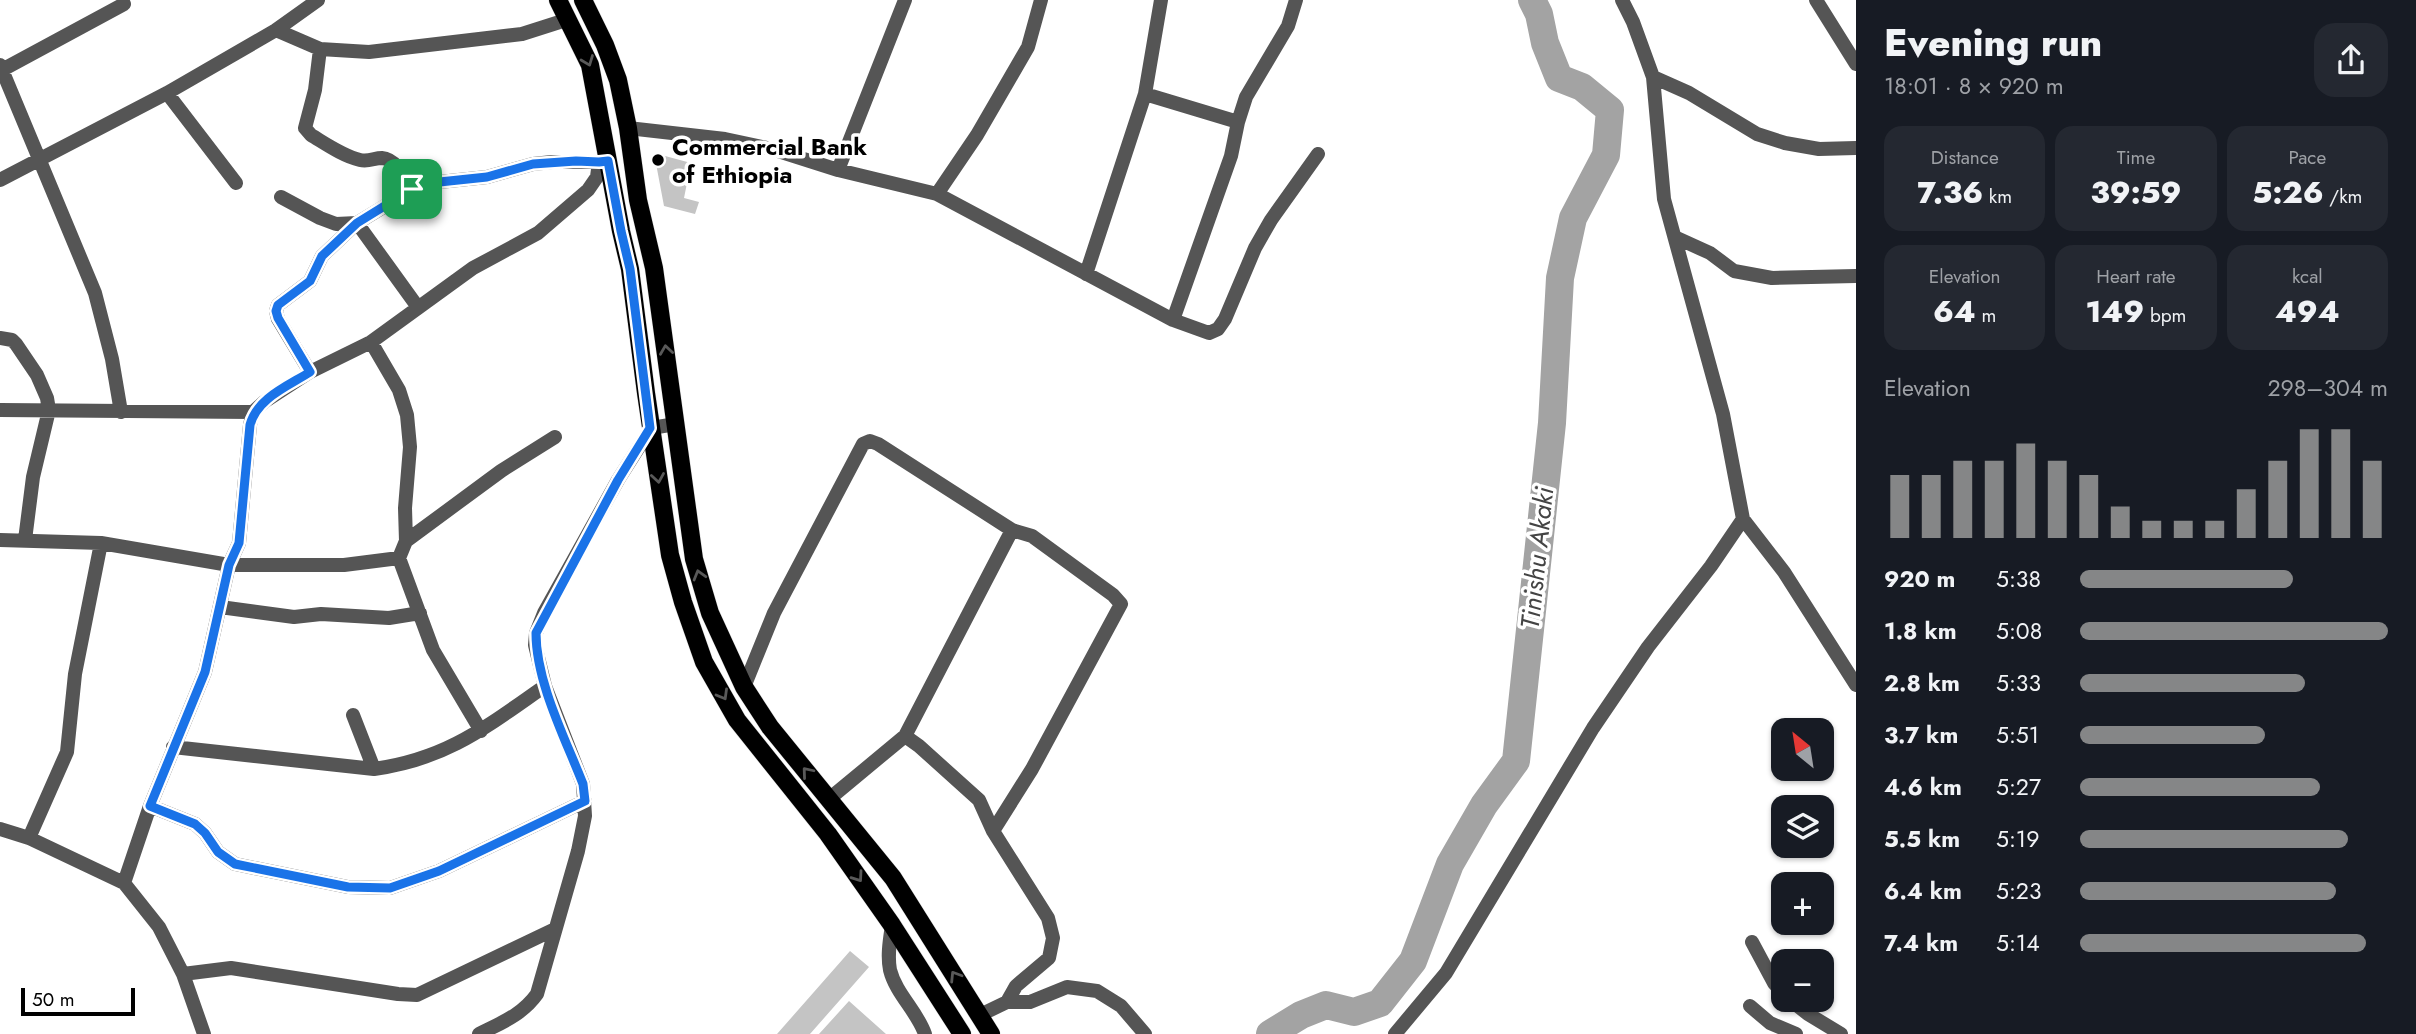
<!DOCTYPE html>
<meta charset="utf-8">
<style>
:root{--surface:#171b24;--page:#242831;--text:#f1f3f6;--muted:#9ea1a6;--accent:#858687}
body{margin:0;font-family:Jost,sans-serif;background:var(--page);color:var(--text);height:100vh;display:flex;flex-direction:column;font-size:26px;white-space:nowrap}
*{box-sizing:border-box;margin:0}
p{font-size:23px;color:var(--muted)}
.icon{flex:none;width:38px;height:38px;fill:none;stroke:currentColor;stroke-width:2;stroke-linecap:round;stroke-linejoin:round}
.map{position:relative;flex:1;overflow:hidden}
.side{display:flex;flex-direction:column;background:var(--surface);width:560px}
.side>*{flex:none}
.needle{width:46px;rotate:330deg}
.tools{position:absolute;left:1771px;top:718px;display:grid;gap:14px}
.tools a{display:grid;place-items:center;width:63px;height:63px;border-radius:14px;background:var(--surface);box-shadow:0 2px 5px #0004;font-size:35px}
.scale{position:absolute;left:21px;bottom:18px;width:114px;box-sizing:border-box;padding-left:7px;border:4px solid #000;border-top:0;font-size:19px;line-height:24px;white-space:nowrap;color:#000;-webkit-text-stroke:5px #fff;paint-order:stroke}
.pin{position:absolute;display:grid;place-items:center;width:60px;height:60px;color:#fff;margin:-30px;border-radius:14px;box-shadow:0 4px 10px #0006}
.round{display:grid;place-items:center;flex:none;width:74px;height:74px;border-radius:21px;background:var(--page)}
.summary{display:flex;align-items:center;justify-content:space-between;height:119px;padding:0 28px}
h1{font-size:38px;font-weight:800;line-height:52px}
.figures{display:grid;grid-template-columns:repeat(3,1fr);gap:10px;height:119px;padding:7px 28px}
.figures div{display:grid;align-content:center;border-radius:18px;background:var(--page);text-align:center}
.figures b{font-size:30px;font-weight:800}
.figures small{font-size:19px;font-weight:400}
.figures p{font-size:19px}
.chart{height:196px;padding:14px 28px}
.chart p{display:flex;justify-content:space-between}
.chart svg{width:100%;height:126px;margin-top:7px;stroke:var(--accent);stroke-width:6}
ul{padding:0 28px;list-style:none;font-size:23px}
li{display:grid;grid-template-columns:112px 84px 1fr;align-items:center;height:52px}
li i{height:18px;border-radius:9px;background:var(--accent)}
main{display:flex;flex:1;min-height:0}
.map>svg:first-child{display:block}
.lines{fill:none;stroke-linecap:round;stroke-linejoin:round}
.river{stroke:#a3a3a3;stroke-width:28}
.building{fill:#c4c4c4}
.major-casing{stroke:#dbdbdb;stroke-width:19}
.minor{stroke:#555;stroke-width:14}
.major{stroke:#000;stroke-width:18}
.oneway{stroke:#595959}
.route-casing{stroke:#fff;stroke-width:14}
.route{stroke:#1a73e8;stroke-width:9}
.poi-dot{fill:#000;stroke:#fff;stroke-width:2.5}
.labels{text-anchor:middle;dominant-baseline:central;stroke-width:7;stroke-linejoin:round;paint-order:stroke}
.poi-label{font-size:24px;font-weight:bold;fill:#000;stroke:#fff;text-anchor:start}
.water-label{font-size:26px;font-style:italic;fill:#444;stroke:#fff}
</style>
<main>
<div class="map">
<svg width="1856" height="1034" viewBox="0 0 1856 1034">
<rect width="100%" height="100%" fill="#fff"/>
<g class="lines">
<path class="river" d="M1270 1034 1301 1015 1326 1005 1354 1012 1380 1003 1413 961 1450 864 1484 805 1516 761 1552 423 1560 278 1573 218 1606 155 1610 110 1582 87 1559 78 1545 43 1539 14 1532 0"/>
</g>
<path class="building" d="M654 153 691 163 684 198 699 202 695 214 664 206Z
M850 951 869 967 810 1034H777Z
M849 1001 886 1034H819Z"/>
<g class="lines">
<g class="major-casing">
<path id="major" d="M558 0 590 65 621 231 630 269 646 393 670 555 683 602 704 662 737 720 828 834 892 925 962 1034
M583 0 605 45 618 80 628 128 638 200 654 268 694 559 710 613 744 687 770 727 893 878 991 1034"/>
</g>
<path class="minor" d="M1622 0 1633 22 1653 77 1664 199 1723 414 1743 519 1784 572 1856 685
M1816 0 1856 64
M276 30 320 49 369 52 522 34 569 19
M320 49 315 90 305 128 311 135C326 144 343 156 360 160 369 162 374 158 382 158 396 159 406 179 413 189
M0 65 95 293 112 359 121 412
M0 71 124 4
M1653 77 1689 93 1757 134 1785 143 1819 149 1856 148
M167 93 236 183
M1145 94 1238 122
M628 128 725 139 772 149 838 170 937 194 1173 320 1209 333 1218 329 1225 319 1255 248 1271 220 1318 154
M838 170 905 0
M0 180 167 93 276 30 318 0
M937 194 977 135 1028 47 1041 0
M281 197 320 218 336 224 357 223 413 189 430 183 487 177 533 164 552 162H599
M1677 238 1710 253 1734 271 1772 278 1856 276
M1086 274 1145 94 1161 0
M1173 320 1231 156 1238 122 1246 97 1288 26 1296 0
M0 338 12 340 16 344 37 375 47 398 49 410 33 477 25 540
M371 342 399 390 407 415 410 447 405 508 406 541
M310 372 278 319 276 311 278 305 310 281 322 256 357 223 417 306
M0 410 253 412
M0 540 101 543 229 565H344L399 558
M220 607 294 617 321 614 389 618 420 613
M744 687 774 613 863 444 870 441 878 444 1012 530 1032 536 1113 595 1121 604 1032 769 993 831
M353 715 374 769
M481 731 433 650 399 558 406 541 501 471 555 437
M905 736 919 746 979 800 993 831 1048 918 1053 938 1049 958 1016 986 1007 1002
M173 747 374 769C447 759 486 727 545 686
M829 799 905 736 1012 530
M150 806 195 824 205 833 218 852 235 864 348 887 390 888 439 871 585 801
M0 829 29 838 124 883 159 927 183 974 204 1034
M29 838 67 752 75 674 101 543
M124 883 150 806 205 672 229 565 239 543 250 425 253 412 264 402 310 372 371 342 473 268 538 233 588 190 597 177 599 162 608 161
M892 925C890 939 887 955 890 970 896 994 917 1011 925 1034
M1752 942 1774 983 1783 993
M183 974 231 968 398 994 417 995 555 929
M1789 999 1808 1014 1841 1034
M1750 1006 1770 1023 1796 1034
M980 1015 1007 1002H1030L1067 987 1097 991 1121 1006 1145 1034
M479 1034C501 1023 522 1015 537 994L578 851 585 816 583 784 545 686 535 645 536 633 544 613 618 480 651 428 676 424
M1395 1034 1446 973 1593 728 1648 647 1711 566 1743 519"/>
<use href="#major" class="major"/>
</g>
<defs><path id="oneway-chevron" d="M-2-3.5L2.5 0L-2 3.5" fill="none" stroke-width="1.6" stroke-linecap="round" stroke-linejoin="round" transform="scale(1.75)"/></defs>
<g class="oneway">
<use href="#oneway-chevron" transform="translate(588 61) rotate(69)"/>
<use href="#oneway-chevron" transform="translate(666 350) rotate(-98)"/>
<use href="#oneway-chevron" transform="translate(658 478) rotate(81)"/>
<use href="#oneway-chevron" transform="translate(699 575) rotate(-106)"/>
<use href="#oneway-chevron" transform="translate(723 695) rotate(60)"/>
<use href="#oneway-chevron" transform="translate(807 772) rotate(-130)"/>
<use href="#oneway-chevron" transform="translate(858 877) rotate(55)"/>
<use href="#oneway-chevron" transform="translate(955 976) rotate(-122)"/>
</g>
<g class="lines">
<g class="route-casing">
<path id="route" d="M576 161 599 162 608 161 621 231 630 269 650 428 618 480 536 633C536 682 565 738 583 784L585 801 439 871 390 888 348 887 235 864 218 852 205 833 195 824 150 806 205 672 229 565 239 543 250 425C257 398 288 386 310 372L278 318 276 311 278 305 310 281 322 256 357 223 412 189 430 183 487 177 533 164Z"/>
</g>
<use href="#route" class="route"/>
</g>
<circle class="poi-dot" cx="658" cy="160" r="7"/>
<g class="labels">
<g class="poi-label">
<text x="672" y="146">Commercial Bank<tspan x="672" dy="28">of Ethiopia</tspan></text>
</g>
<g class="water-label">
<text transform="translate(1537 558) rotate(-84)">Tinishu Akaki</text>
</g>
</g>
</svg>
<div class="tools">
<a><svg class="needle" viewBox="-14 -14 28 28"><path d="M0-13l5 13h-10z" fill="#e53935"/><path d="M0 13l5-13h-10z" fill="#9ea1a6"/></svg></a>
<a><svg class="icon" aria-label="layers" viewBox="0 0 24 24"><path d="M12 4l9 5-9 5-9-5zM3 14l9 5 9-5"/></svg></a>
<a>+</a>
<a>−</a>
</div>
<div class="scale">50 m</div>
<div class="pin" style="left:412px;top:189px;background:#1e9e55"><svg class="icon" aria-label="arrive" viewBox="0 0 24 24"><path d="M6 21V4h12l-3 4 3 4H6"/></svg></div>
</div>
<section class="side">
<div class="summary"><div><h1>Evening run</h1><p>18:01 · 8 × 920 m</p></div><a class="round"><svg class="icon" aria-label="share" viewBox="0 0 24 24"><path d="M12 15V3M7 8l5-5 5 5M5 13v7h14v-7"/></svg></a></div>
<div class="figures">
<div><p>Distance</p><b>7.36<small> km</small></b></div>
<div><p>Time</p><b>39:59</b></div>
<div><p>Pace</p><b>5:26<small> /km</small></b></div>
</div>
<div class="figures">
<div><p>Elevation</p><b>64<small> m</small></b></div>
<div><p>Heart rate</p><b>149<small> bpm</small></b></div>
<div><p>kcal</p><b>494</b></div>
</div>
<div class="chart"><p><span>Elevation</span>298–304 m</p>
<svg viewBox="0 0 160 44" preserveAspectRatio="none"><path d="M5 44V22M15 44V22M25 44V17M35 44V17M45 44V11M55 44V17M65 44V22M75 44V33M85 44V38M95 44V38M105 44V38M115 44V27M125 44V17M135 44V6M145 44V6M155 44V17"/></svg>
</div>
<ul>
<li><b>920 m</b>5:38<i style="width:69%"></i></li>
<li><b>1.8 km</b>5:08<i style="width:100%"></i></li>
<li><b>2.8 km</b>5:33<i style="width:73%"></i></li>
<li><b>3.7 km</b>5:51<i style="width:60%"></i></li>
<li><b>4.6 km</b>5:27<i style="width:78%"></i></li>
<li><b>5.5 km</b>5:19<i style="width:87%"></i></li>
<li><b>6.4 km</b>5:23<i style="width:83%"></i></li>
<li><b>7.4 km</b>5:14<i style="width:93%"></i></li>
</ul>
</section>
</main>
